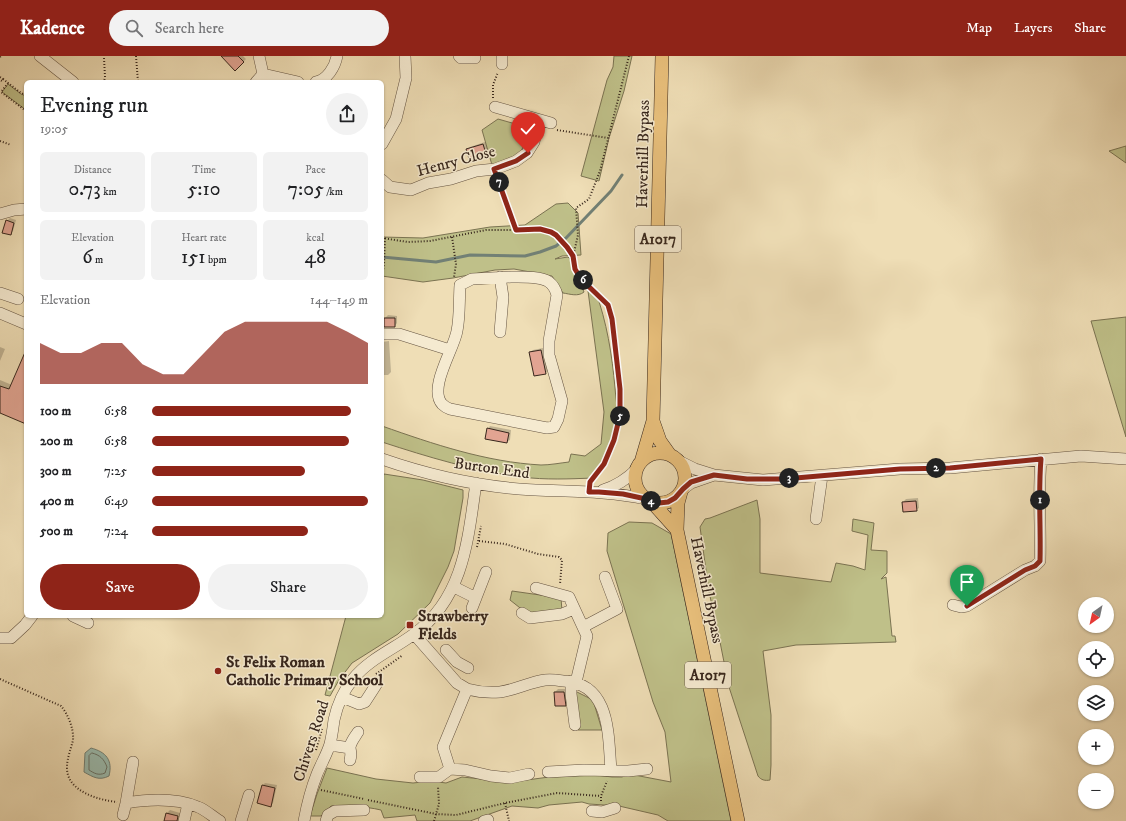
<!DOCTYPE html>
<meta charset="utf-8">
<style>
:root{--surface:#fff;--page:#f2f2f2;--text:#202124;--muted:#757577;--accent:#8f2418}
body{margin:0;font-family:"IM FELL DW Pica",serif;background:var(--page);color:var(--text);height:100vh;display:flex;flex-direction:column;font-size:15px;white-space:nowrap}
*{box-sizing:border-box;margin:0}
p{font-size:13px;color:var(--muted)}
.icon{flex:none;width:22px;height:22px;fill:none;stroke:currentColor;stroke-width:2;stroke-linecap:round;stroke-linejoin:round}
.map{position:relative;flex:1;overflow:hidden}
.sheet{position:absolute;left:24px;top:24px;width:360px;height:538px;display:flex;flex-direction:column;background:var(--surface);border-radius:6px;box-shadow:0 1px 3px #0004}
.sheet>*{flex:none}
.needle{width:26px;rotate:213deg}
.controls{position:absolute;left:1078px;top:541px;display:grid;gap:8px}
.controls a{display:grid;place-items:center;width:36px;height:36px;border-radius:50%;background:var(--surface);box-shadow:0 1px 3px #0004;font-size:20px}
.pin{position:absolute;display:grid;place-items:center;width:34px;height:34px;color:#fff;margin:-41px -17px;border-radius:50% 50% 50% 0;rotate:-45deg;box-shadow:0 0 4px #0007}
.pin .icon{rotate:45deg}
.km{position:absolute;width:20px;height:20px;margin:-10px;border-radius:50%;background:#222;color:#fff;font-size:11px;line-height:20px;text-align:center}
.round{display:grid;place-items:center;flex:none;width:42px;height:42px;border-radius:21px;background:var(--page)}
.head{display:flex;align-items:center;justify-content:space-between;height:68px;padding:0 16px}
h1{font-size:22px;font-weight:600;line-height:30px}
.metrics{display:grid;grid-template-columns:repeat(3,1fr);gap:6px;height:68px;padding:4px 16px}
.metrics div{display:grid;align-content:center;border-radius:6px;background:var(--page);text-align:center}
.metrics b{font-size:20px;font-weight:600}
.metrics small{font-size:11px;font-weight:400}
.metrics p{font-size:11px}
.chart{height:112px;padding:8px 16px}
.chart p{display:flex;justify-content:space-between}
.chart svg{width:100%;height:72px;margin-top:4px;fill:var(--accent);opacity:.7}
.cta{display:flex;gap:8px;margin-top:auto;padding:8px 16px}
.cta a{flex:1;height:46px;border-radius:24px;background:var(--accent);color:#fff;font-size:16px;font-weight:600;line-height:46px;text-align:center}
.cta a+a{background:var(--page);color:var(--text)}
ul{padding:0 16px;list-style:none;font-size:13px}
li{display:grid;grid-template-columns:64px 48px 1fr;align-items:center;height:30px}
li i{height:10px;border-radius:5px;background:var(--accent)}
header{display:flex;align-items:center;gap:24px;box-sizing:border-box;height:56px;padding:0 20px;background:var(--accent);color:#fff}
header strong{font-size:19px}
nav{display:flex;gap:22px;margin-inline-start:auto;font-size:14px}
.search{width:280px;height:36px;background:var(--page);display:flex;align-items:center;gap:10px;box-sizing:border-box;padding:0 14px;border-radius:22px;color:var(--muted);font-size:15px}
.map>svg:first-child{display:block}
.green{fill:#bfc089;stroke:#7b7352}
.water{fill:#9abcb0;stroke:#728075}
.shadow{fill:#0003}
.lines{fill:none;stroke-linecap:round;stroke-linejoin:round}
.shore{stroke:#687166;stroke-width:1}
.stream{stroke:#728075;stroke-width:3}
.building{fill:#e2a492;stroke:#37261c}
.minor-casing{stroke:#655442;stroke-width:12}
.major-casing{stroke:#37261c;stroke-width:14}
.path{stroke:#37261c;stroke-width:2;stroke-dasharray:1 2;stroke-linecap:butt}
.minor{stroke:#f5ead0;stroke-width:11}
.major{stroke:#e8bf7b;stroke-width:13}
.route-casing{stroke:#fff;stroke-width:8}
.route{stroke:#8f2418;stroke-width:5}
.poi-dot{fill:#8f2418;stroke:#f5ead0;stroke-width:1.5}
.labels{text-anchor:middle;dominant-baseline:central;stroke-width:3;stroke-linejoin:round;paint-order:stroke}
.shield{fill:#f5ead0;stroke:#706152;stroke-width:1}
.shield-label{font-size:15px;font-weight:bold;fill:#37261c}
.street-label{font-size:16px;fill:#37261c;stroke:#f5ead0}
.poi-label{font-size:16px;font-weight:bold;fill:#37261c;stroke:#f5ead0;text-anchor:start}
</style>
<header>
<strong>Kadence</strong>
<div class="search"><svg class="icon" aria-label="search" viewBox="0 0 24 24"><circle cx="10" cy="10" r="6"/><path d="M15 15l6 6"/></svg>Search here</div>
<nav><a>Map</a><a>Layers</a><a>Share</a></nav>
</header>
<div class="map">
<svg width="1126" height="765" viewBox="0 0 1126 765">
<rect width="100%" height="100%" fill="#efdeb6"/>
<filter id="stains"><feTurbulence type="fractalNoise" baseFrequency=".005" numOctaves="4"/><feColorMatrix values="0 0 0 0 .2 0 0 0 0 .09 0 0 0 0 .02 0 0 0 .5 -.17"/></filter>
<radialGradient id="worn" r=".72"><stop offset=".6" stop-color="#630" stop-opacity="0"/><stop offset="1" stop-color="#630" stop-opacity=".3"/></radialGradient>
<path class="green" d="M614 0H632L624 35 609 82 599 125 581 120 607 24 613 11Z
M8 28 21 38 26 40V54L2 36Z
M498 63 526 71 528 79 520 98 492 109 482 74Z
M1126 90V107L1109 95Z
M568 147 578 157 581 199 562 200 555 203 568 201 570 203 584 236C578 241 570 238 563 237L552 220 514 213 495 214 453 222 423 226 382 220V181L423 182 490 171 525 169 556 148Z
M595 234C607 266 612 299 615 332 616 345 619 360 617 372 613 389 601 406 593 422 569 423 545 424 522 421 474 415 428 401 382 386V370C433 388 486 406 541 409 550 409 560 407 569 406L571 398 585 400 601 388 604 356 588 235Z
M1126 261V381L1091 265Z
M384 418 423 424 463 434V442L454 495 448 511 430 547 398 578 352 607 339 624 330 640 325 639 346 560H382V425Z
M757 444 760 463V517L831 526 836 507 853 510 865 514 868 479 852 475 853 463 874 467 871 494 887 495V517L881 523 886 521 892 580H895L896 586 796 589 763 595 771 659V709L770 724C765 725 761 724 758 720L729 631 717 571 709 536 700 471 705 463 710 462Z
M629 466 652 467 671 478 731 765H668L658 759 619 750 589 748 582 746 549 749 538 752 512 750 470 765H417L415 759 384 762 381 754C364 750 348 750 331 750L321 760H310L317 738 327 712 376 723 413 727 431 725 446 727 462 721 512 726 549 721 596 719 612 721H622L629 718 671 726 665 676 653 646 607 495 608 477Z
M512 535 561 542 562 555 529 559 510 544Z
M575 635 593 644 602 674H578Z"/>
<path class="water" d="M91 692C106 696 113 704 109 720 99 725 93 721 84 716L85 697Z"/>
<path class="shadow" d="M229 0H243L246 3 235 14Z
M485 86 489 97 486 100 467 94 470 91Z
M10 162 16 164 13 175 10 178 7 165Z
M388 259 397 260V267L395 270 385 262Z
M389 285 391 316 388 319H382V286Z
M0 291 5 293 0 305Z
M543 292 548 315 545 317 530 296 533 294Z
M26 296V367L0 356V324L12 329Z
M490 370 511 374 510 384 507 386 488 373Z
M918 442 919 452 916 454 903 446 906 443Z
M558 633H566L568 647 565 649 555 636Z
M265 727 277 729 273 747 271 749 263 729Z
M170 754 180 757 179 765H165L167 757Z"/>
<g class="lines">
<path class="shore" d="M92 697C100 699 104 703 107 711L105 717C98 720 94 717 89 714V700Z"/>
<path class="stream" d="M382 201 436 206 470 199 525 200 540 196 556 190 566 182 611 135 622 119"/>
</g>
<path class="building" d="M221 0H238L244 6 235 15Z
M483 88 487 101 470 106 466 93Z
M6 164 14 167 11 179 2 177Z
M384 262H395V271H384Z
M26 294V368L0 357V330L9 333Z
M541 294 546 318 534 320 529 296Z
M487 372 509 377 507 387 485 383Z
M916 445 917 455 903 456 902 446Z
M554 636H564L566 650H555Z
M262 729 275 732 271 751 257 747Z
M166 757 178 760 177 765H164Z"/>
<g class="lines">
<g class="minor-casing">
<path id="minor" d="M40 0 73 26
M459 0 461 2H475
M502 8V0
M263 18 298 26
M256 26 263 18 259 0
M316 26C327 24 335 11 337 0
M495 51 551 67
M382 88 396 63 406 22 405 0
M382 124 390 131 411 134 428 127 451 123 476 115 495 113 503 110 516 105 527 97 534 86 539 64
M0 158 14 154 26 153
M500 221 503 241 500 276
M511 221C521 221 541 220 549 226 553 229 556 235 557 239L549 285V299L562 345 558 363 554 371 547 372 450 353C447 352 444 350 442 348 428 332 454 293 457 275 460 260 459 245 460 229L472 223Z
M0 237 18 243
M0 257 26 268
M382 278H399L450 294
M382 403C425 418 473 429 519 433 561 436 604 434 646 443
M677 404 695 413 714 419 763 424 900 413 950 412 1081 400 1126 403
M683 433 691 427 714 419
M603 434C617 430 627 423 637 413
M816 463 822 420
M454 531 476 542
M536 532 569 541 587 580 576 626
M953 549 961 551 967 550 1025 514 1035 510 1040 505C1041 471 1038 437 1041 403
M472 552 486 516
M522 557 530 562 562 558 574 553
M73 560 88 567
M583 571 617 553 605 521
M414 578 457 627 467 633 443 691 450 713
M0 582H11L25 569 32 560
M446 594 457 606 468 612
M571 625V638L575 669
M467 633C478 636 488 637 500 636 515 634 530 626 545 624 551 623 557 624 563 625 611 627 608 679 611 714
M342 641 359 648 365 646 376 629
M330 689 350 692
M350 704C352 697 350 695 350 691 351 685 355 681 358 676
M548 716 584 714 628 715 647 713
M420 721H439L450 713 465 714 491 720 510 722 529 718
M126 747 133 706
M592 755 602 756 615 752
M123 759 126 747C150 743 176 742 198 751 206 754 213 761 220 765
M184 765 188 748
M241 765 249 739
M304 765C307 749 311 733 317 718 321 708 327 698 330 688 332 680 333 672 334 664 337 650 344 634 353 623 369 603 394 593 414 578 464 542 468 483 476 427
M326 765 328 759 335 755 364 754
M484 765 488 764"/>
</g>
<g class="major-casing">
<path id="major" d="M653 365 660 385 670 399
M635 422a25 25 0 1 1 50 0a25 25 0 1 1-50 0Z
M641 406 653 365 662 0
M681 436 678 447 677 474 738 765
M651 445 677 474"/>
</g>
<path class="path" d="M136 0 138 26
M0 1 1 0
M104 2 105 21 104 26
M0 21 3 23 2 25 0 24
M3 23 21 37 26 39
M8 27 1 36 26 55
M493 42V29L498 16
M557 74 608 82
M0 85 11 89
M498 122 516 174
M452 181 456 208 454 221
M382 182 408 186 430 185 486 174H524L540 173 551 176 556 179 567 191 573 201 575 213 581 223 608 249 612 263 620 333V359L614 384 604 408 591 426
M573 201 578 179 576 152 589 143 600 115 629 0
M382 222 384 208 385 182
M479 485 505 488 538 498 559 501 562 504 560 528
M477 491 481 470
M376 618 403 599
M0 623 61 650C68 658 74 673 73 684 71 693 67 702 67 711 66 735 98 744 117 746
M316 694 322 673
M321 734 364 743
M368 744 436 758 456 759 505 747 557 737 601 740
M601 745V740L607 725
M505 747 509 765
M434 765 439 748 438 731"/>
<use href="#minor" class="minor"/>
<use href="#major" class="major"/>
</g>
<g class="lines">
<g class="route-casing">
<path id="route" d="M528 97 516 105 494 113 516 174 540 173 551 176 556 179 567 191 573 200 575 213 581 223 608 249 612 263 620 333V359L614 384 604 408 590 426 589 436H599L623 438 646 443 659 447 668 446 675 442 683 433 691 426 714 419 747 423H784L900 413 950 412 1041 403C1038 437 1041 471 1040 505L1035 510 1025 514 967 550"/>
</g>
<use href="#route" class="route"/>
</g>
<g class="poi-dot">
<rect x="406" y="565" width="8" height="8" rx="2"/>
<circle cx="218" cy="615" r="4"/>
</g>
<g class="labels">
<g class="shield">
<rect x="635" y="170" width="46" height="26" rx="3"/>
<rect x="685" y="606" width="46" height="26" rx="3"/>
</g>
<g class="shield-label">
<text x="658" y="183">A1017</text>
<text x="708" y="619">A1017</text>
</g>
<g class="street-label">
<text transform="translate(643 98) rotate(-89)">Haverhill Bypass</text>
<text transform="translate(456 105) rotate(-15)">Henry Close</text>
<text transform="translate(492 412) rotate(8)">Burton End</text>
<text transform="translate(707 534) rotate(78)">Haverhill Bypass</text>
<text transform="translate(311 685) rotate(-72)">Chivers Road</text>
</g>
<g class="poi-label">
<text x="418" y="560">Strawberry<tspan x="418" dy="18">Fields</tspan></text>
<text x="226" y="606">St Felix Roman<tspan x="226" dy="18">Catholic Primary School</tspan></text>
</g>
</g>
<rect width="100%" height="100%" filter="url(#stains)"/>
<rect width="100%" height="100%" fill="url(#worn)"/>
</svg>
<div class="controls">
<a><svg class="needle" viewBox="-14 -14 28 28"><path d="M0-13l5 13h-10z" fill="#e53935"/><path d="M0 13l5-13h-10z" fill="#757577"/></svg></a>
<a><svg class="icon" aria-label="locate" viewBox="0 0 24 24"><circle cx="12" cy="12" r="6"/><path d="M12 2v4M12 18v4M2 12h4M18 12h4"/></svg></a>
<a><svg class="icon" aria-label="layers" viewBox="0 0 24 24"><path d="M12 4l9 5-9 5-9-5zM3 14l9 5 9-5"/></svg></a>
<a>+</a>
<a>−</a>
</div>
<div class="pin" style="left:967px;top:550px;background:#1e9e55"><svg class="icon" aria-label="arrive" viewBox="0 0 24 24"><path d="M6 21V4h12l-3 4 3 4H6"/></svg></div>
<div class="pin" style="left:528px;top:97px;background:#d93025"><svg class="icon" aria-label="check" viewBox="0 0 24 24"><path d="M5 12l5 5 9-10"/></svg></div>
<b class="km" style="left:1040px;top:444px">1</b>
<b class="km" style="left:936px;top:412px">2</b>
<b class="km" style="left:789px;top:422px">3</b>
<b class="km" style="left:651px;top:445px">4</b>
<b class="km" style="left:620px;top:360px">5</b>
<b class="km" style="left:583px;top:224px">6</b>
<b class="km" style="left:499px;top:126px">7</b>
<section class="sheet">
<div class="head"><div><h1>Evening run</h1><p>19:05</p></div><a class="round"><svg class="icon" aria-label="share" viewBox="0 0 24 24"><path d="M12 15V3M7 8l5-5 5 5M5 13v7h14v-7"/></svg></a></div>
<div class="metrics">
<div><p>Distance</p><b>0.73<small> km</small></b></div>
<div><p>Time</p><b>5:10</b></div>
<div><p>Pace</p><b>7:05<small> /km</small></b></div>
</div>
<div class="metrics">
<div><p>Elevation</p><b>6<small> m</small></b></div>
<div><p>Heart rate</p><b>151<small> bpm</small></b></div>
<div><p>kcal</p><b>48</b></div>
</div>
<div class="chart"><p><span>Elevation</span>144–149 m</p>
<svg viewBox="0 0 160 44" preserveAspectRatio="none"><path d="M0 44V19L10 25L20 25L30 19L40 19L50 32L60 38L70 38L80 25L90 12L100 6L110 6L120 6L130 6L140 6L150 12L160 19V44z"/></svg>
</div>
<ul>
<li><b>100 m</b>6:58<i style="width:92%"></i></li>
<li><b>200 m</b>6:58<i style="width:91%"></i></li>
<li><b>300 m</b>7:25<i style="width:71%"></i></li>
<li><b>400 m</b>6:49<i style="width:100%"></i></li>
<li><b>500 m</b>7:24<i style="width:72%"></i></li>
</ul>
<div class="cta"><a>Save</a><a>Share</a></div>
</section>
</div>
